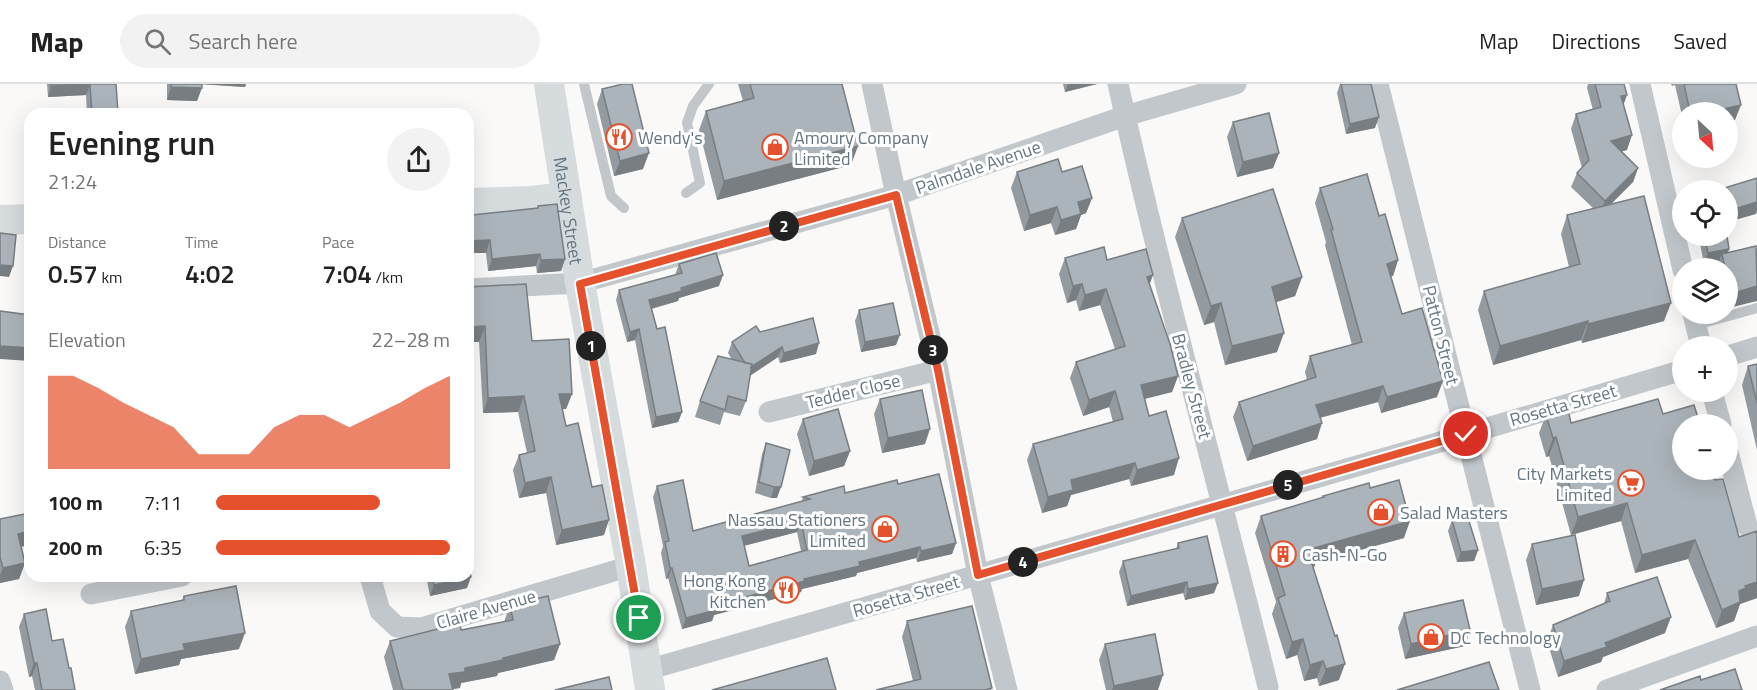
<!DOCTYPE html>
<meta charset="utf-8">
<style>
:root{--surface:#fff;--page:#f2f2f2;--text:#222;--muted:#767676;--line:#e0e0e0;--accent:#e5512c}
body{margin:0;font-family:"Titillium Web",sans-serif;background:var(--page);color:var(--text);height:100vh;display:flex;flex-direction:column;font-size:22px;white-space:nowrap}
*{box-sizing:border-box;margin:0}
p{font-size:20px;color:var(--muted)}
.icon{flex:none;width:33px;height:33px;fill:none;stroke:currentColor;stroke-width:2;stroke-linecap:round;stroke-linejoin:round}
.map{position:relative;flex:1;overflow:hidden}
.sheet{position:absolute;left:24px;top:24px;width:450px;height:474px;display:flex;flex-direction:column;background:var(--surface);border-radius:18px;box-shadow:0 6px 24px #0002}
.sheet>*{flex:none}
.needle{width:39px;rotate:154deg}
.buttons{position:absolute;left:1672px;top:18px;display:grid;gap:12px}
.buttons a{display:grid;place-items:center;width:66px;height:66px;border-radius:50%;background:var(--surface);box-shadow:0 6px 24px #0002;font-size:30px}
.pin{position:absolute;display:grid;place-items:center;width:51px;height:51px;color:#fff;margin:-26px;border:3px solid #fff;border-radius:50%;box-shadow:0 2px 6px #0007}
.km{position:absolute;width:30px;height:30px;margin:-15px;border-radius:50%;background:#222;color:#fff;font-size:16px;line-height:30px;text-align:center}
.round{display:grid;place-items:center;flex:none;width:63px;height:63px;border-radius:32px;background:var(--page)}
.overview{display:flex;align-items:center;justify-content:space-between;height:102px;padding:0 24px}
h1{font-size:33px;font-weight:600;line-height:45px}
.figures{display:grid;grid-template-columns:repeat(3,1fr);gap:9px;height:102px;padding:6px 24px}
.figures div{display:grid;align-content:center}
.figures b{font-size:26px;font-weight:600}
.figures small{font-size:16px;font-weight:400}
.figures p{font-size:16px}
.chart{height:168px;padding:12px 24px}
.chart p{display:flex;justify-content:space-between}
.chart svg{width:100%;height:108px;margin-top:6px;fill:var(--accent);opacity:.7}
ul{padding:0 24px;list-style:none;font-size:20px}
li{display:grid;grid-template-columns:96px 72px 1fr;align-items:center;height:45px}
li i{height:15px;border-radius:8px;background:var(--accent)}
header{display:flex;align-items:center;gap:36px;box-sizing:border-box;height:84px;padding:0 30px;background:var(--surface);border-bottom:2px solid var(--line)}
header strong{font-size:28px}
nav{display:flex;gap:33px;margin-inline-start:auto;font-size:21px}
.search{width:420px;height:54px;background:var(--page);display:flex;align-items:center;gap:15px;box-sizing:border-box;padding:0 21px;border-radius:33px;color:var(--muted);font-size:22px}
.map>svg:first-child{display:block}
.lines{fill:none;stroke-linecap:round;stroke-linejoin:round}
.lane{stroke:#c2c7cb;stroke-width:10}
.street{stroke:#c2c7cb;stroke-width:21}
.secondary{stroke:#d6dbde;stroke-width:30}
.wall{fill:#939ba0;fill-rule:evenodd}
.shaded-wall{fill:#787e82}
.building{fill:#abb4ba;stroke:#787e82;stroke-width:1.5;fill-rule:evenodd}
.route-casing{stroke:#fff;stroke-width:12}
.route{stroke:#e5512c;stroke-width:8}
.labels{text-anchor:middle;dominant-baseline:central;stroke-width:6;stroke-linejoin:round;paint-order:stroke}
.poi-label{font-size:18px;fill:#647682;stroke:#fff;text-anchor:start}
.street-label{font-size:18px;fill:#647682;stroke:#fff}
</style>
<header>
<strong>Map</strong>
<div class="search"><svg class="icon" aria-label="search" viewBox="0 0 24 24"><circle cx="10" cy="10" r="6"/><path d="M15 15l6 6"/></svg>Search here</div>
<nav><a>Map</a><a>Directions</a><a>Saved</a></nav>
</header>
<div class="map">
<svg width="1757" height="606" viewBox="0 0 1757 606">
<rect width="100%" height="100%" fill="#faf9f7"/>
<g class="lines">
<path class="lane" d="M584 0 611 112 624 124
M686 109 700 99 687 39 693 22 709 0
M1696 241 1757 224"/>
<path class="street" d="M872 0 896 111 938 286 978 491 1007 606
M1118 0C1163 202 1219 402 1268 603
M1378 0 1530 606
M1640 0 1683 186
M468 205 580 199 896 111 1125 32 1236 0
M1693 230 1701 262
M1728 272 1757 263
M1712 308 1721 340
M769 328 938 286
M1728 368 1747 442
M370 492 380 527 397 543 421 544 631 482
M91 510 182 492
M647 586 1423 363 1683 286
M0 597 3 606
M1607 606 1757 552"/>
<g class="secondary">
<path id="s1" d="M549 0 580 199 631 482 650 606"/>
<path d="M468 119 531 117 567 113"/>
<path d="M0 136 30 135"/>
</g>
</g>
<path class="wall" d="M47 0H116L118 30H87L86 11 48 13Z
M167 0H246L245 3 202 0 197 17 167 16Z
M738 0H842L851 81 717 116 699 46 706 27 743 17Z
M1063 0H1097L1065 8Z
M1340 0H1371L1375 44 1346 50 1337 9Z
M1588 0H1624L1623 21 1627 66 1621 67 1638 84 1633 98 1611 120 1664 237 1582 259 1581 256 1493 281 1478 226 1484 207 1569 183 1561 150 1567 131 1594 125 1571 103 1577 89 1582 84 1571 45 1576 30 1593 26 1587 4Z
M1671 0H1736L1735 36 1728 28H1683V36L1675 1 1672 2Z
M602 5 643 85 614 92 597 20Z
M1233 38 1279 69 1273 84 1237 93 1227 53Z
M1017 88H1062L1092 114 1086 129 1081 131 1076 145 1055 151 1051 139 1024 147 1011 104Z
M1320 104 1379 132 1398 176 1393 192H1391L1402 230 1437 313 1381 329 1378 318 1320 334 1317 355 1247 377 1233 333 1239 318 1307 296 1305 288 1310 272 1352 261 1325 161 1326 158 1315 119Z
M468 122 472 131 537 124 538 122 565 175 561 187 537 189 536 182 488 187 486 169H468Z
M1182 134 1302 193 1295 212 1276 218 1277 268 1225 281 1214 238 1204 241 1175 153Z
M1700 152H1727L1729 165 1728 169 1755 217 1728 224V184H1716L1719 177 1704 180 1699 154Z
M1065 174 1107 176 1149 201 1178 292 1172 308 1145 315 1149 332 1174 391 1131 402 1129 395 1071 411 1067 422 1042 429 1027 376 1033 360 1113 338 1109 323 1083 332 1070 294 1076 278 1115 265 1100 221 1079 227 1076 216 1067 219 1059 190Z
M679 180 719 202 679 214 678 217 652 225 657 245 682 328 678 338 652 344 635 256 627 258 616 216 619 206 675 191Z
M468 203 532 257 572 310 566 325H562L566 342 592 403 604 451 556 461 546 409 519 414 513 386 519 371 527 369 518 328 483 329 479 258Z
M859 226 896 261 861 268 855 237Z
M760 248 816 270 780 279 778 273 750 292 746 317 740 332 724 328 720 341 695 333 700 317 732 276 728 269 732 258Z
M1757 280V366L1742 301 1748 282Z
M880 315 925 360 882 369 874 330Z
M1663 330 1715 396 1739 453 1757 447V514L1740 520 1734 537 1716 544 1688 475 1635 489 1621 437 1571 451 1549 372 1546 373 1539 349 1546 331 1571 339Z
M803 335 850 367 844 382 809 392 797 350Z
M766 359 777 414H771L755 409 762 370Z
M898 400 956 459 952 470 917 478 916 474 857 489 856 492 802 505 801 508 714 531 712 537 682 545 668 494 666 495 661 469 663 462 653 413 657 402 693 447 802 417 803 413 845 409ZM797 448 801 467 749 482 744 462Z
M1370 404 1404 454 1316 478 1313 485 1339 596 1319 602 1317 594 1304 597 1297 571 1286 575 1272 530 1276 518 1255 449 1261 432 1323 414V412Z
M30 429V457L28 461 21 463 25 479 19 495 0 499V435Z
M1452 436 1478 466 1474 477 1457 478 1448 447Z
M1178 459 1214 509 1185 516 1183 509 1127 522 1119 488 1123 477 1176 465Z
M1532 460 1579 512 1536 521 1526 476Z
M426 492H468L467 504 430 512Z
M1607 509 1665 549 1603 573 1601 578 1558 593 1547 557 1553 541 1604 520Z
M184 512 239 565 181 575 179 581 135 590 125 543 131 527 182 516Z
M510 521 560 560 554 576 498 589 497 592 461 599 460 604 453 605V606H393L384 573 390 557 436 546 437 541 461 546 504 538Z
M1404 529 1465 562 1405 575 1398 544Z
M24 530 52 557 69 584 75 606H35L32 592 29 593 19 543Z
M907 537 992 604 991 606H876L913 597 902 553Z
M1105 560 1158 606H1106L1099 576Z"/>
<path class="shaded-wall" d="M198 0H246L245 3Z
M1068 0H1097L1065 8Z
M90 1 86 11 48 13 51 2Z
M171 3 202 4 197 17 167 16Z
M1627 11 1622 25 1621 12Z
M1741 21 1735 36 1728 38V28H1710Z
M1379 33 1375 44 1346 50 1350 40Z
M1632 51 1627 66 1606 72 1611 57Z
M858 62 851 81 717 116 724 97Z
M649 69 643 85 614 92 620 77Z
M1279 69 1273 84 1237 93 1243 78Z
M1638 84 1633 98 1600 131 1605 117Z
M1092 114 1086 129 1081 131 1076 145 1055 151 1061 136 1078 118Z
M1757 118V127L1756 130 1728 138V127Z
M1057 123 1051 139 1024 147 1030 131Z
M490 156 486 169H468V157Z
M1729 165 1725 176 1722 170 1719 177 1704 180 1708 169Z
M540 170 536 182 488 187 492 175Z
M565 175 561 187 537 189 541 176Z
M1398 176 1393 192 1382 195 1387 180Z
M0 181 13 182 9 193 0 192Z
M723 191 719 202 679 214 678 217 645 226 649 216Z
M1153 191 1147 208V193Z
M1302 193 1295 212 1265 222 1272 203Z
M1082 200 1076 216 1067 219 1073 202Z
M1757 202V217L1728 224V218L1731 210Z
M1106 205 1100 221 1079 227 1085 211Z
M1221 219 1214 238 1204 241 1211 222Z
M1671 219 1664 237 1582 259 1588 240Z
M1588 237 1581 256 1493 281 1500 262Z
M485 242 479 258H468V243Z
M639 245 635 256 627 258 630 248Z
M1284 249 1277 268 1225 281 1232 262Z
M900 251 896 261 861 268 865 258Z
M819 259 816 270 780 279 784 269Z
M0 262 30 264V277L0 275Z
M782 263 778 273 745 295 749 285Z
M1178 292 1172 308 1135 317 1141 301Z
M1443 297 1437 313 1381 329 1387 313Z
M1383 302 1378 318 1311 336 1316 321Z
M1115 307 1109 323 1083 332 1089 316Z
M559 310H572L566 325 554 326Z
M524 312 518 328 483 329 488 314Z
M682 328 678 338 652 344 656 333Z
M1322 339 1317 355 1247 377 1253 362Z
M930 345 925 360 882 369 888 354Z
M1556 353 1549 372 1546 373 1553 354Z
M850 367 844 382 809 392 814 377Z
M1179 374 1174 391 1131 402 1137 386Z
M1135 379 1129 395 1071 411 1067 422 1042 429 1048 413 1071 396Z
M551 393 546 409 519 414 525 399Z
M774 403H781L777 414H771Z
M1627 419 1621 437 1571 451 1578 433Z
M609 436 604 451 556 461 562 446Z
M801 437 797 448 738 463 742 452Z
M1410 437 1404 454 1316 478 1311 492 1305 494 1314 464Z
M30 447V457L28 461 12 465 18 450Z
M1695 456 1688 475 1635 489 1642 471Z
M956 459 952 470 917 478 921 467Z
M920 463 916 474 857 489 856 492 802 505 801 508 714 531 712 537 682 545 686 534 715 521 859 478Z
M1478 466 1474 477 1457 478 1461 468Z
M25 479 19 495 0 499V491L3 484Z
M670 484H672L668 494 666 495Z
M471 493 467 504 430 512 434 501Z
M1584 496 1579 512 1536 521 1542 505Z
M1187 498 1183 509 1127 522 1131 512Z
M1757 498V514L1740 520 1734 537 1716 544 1722 526 1745 502Z
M1218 499 1214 509 1185 516 1188 505Z
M1671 533 1665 549 1603 573 1601 578 1558 593 1564 577 1605 559Z
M1470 546 1465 562 1405 575 1411 560Z
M245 549 239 565 181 575 179 581 135 590 141 575 183 560Z
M1303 555 1297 571 1286 575 1292 558Z
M560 560 554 576 498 589 497 592 461 599 460 604 444 606 449 590 465 584Z
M1323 577 1317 594 1304 597 1310 581Z
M34 579H37L32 592 29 593Z
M1345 580 1339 596 1319 602 1326 585Z
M1163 591 1158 606H1112L1114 602Z"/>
<path class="building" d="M51 0H116L118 29 92 30 90 1 51 2Z
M171 0H202V4L171 3Z
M623 0H632L649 69 620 77 602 5Z
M750 0H842L858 62 724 97 706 27 754 14Z
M1341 0H1371L1379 33 1350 40Z
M1595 0H1624L1627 11 1621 12 1632 51 1611 57 1638 84 1605 117 1577 89 1589 76 1576 30 1601 23Z
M1684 0H1736L1741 21 1710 28H1690Z
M1269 29 1279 69 1243 78 1233 38Z
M1058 75 1062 88 1082 82 1092 114 1078 118 1081 130 1061 136 1057 123 1030 131 1017 88Z
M1367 90 1379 132 1385 130 1398 176 1387 180 1402 230 1422 224 1443 297 1387 313 1383 302 1316 321 1322 339 1253 362 1239 318 1316 293 1310 272 1362 258 1331 146 1333 145 1320 104Z
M1757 94V118L1728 127V106H1721V105Z
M1273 105 1302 193 1272 203 1284 249 1232 262 1221 219 1211 222 1182 134Z
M1644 112 1671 219 1588 240V237L1500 262 1484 207 1580 180 1567 131Z
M557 120 565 175 541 176 540 170 492 175 490 156 468 157V122L472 124V131L538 124V122Z
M0 149 16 151 13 182 0 181Z
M1704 152H1727L1729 165 1708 169Z
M1756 162 1757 202 1731 210 1728 196V184H1725L1722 170Z
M1104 163 1107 176 1146 165 1153 191 1147 193 1170 260 1178 292 1141 301 1149 332 1166 327 1179 374 1137 386 1135 379 1071 396 1073 406 1048 413 1033 360 1123 335 1115 307 1089 316 1076 278 1125 262 1106 205 1085 211 1082 200 1073 202 1065 174Z
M716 169 723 191 681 204 682 207 649 216 657 245 665 243 682 328 656 333 639 245 630 248 619 206 682 189 679 180Z
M526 200 532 257 569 255 572 310H559L566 342 578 339 592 403 602 401 609 436 562 446 551 393 525 399 519 371 535 367 524 312 488 314 485 242 468 243V203Z
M893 219 900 251 865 258 859 226Z
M0 227 30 231V264L0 262Z
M813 234 819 259 784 269 782 263 751 283 752 280 745 279 732 258 756 242 760 248Z
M718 272 752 280 746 317 728 312 725 326 700 317Z
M1757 280V319L1748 282Z
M922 306 930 345 888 354 880 315Z
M1658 315 1663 330 1694 321 1700 340H1683V386H1712L1715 396 1723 395 1739 453 1757 447V498L1745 502 1746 504 1739 507 1740 518 1722 526 1695 456 1642 471 1627 419 1578 433 1556 353 1553 354 1546 331 1568 325 1571 339Z
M838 325 850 367 814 377 803 335Z
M766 359 790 366 781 403H774L759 398Z
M939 390 956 459 921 467 920 463 859 478 860 482 804 495 805 497 715 521 716 526 686 534 672 484H670L665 458 669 457 657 402 683 396 693 447 810 415 803 413 844 402 845 409 897 396 898 400ZM801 437 807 466 749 482 742 452Z
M1399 396 1410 437 1314 464 1317 475 1311 477 1335 552 1337 551 1345 580 1326 585 1323 577 1310 581 1303 555 1292 558 1278 514 1285 511 1261 432 1324 413 1323 412 1369 399 1370 404Z
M30 429V447L18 450 25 479 3 484 0 473V435Z
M1468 434 1478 466 1461 468 1452 436Z
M1575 451 1584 496 1542 505 1532 460Z
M1207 452 1218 499 1188 505 1187 498 1131 512 1123 477 1179 464 1178 459Z
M468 478 471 493 434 501 432 492H468Z
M1657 493 1671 533 1605 559 1607 563 1564 577 1553 541 1610 517 1607 509Z
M236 502 245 549 183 560 185 566 141 575 131 527 184 516V512Z
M548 512 560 560 503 574V576L465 584V588L449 590 453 606H403L390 557 438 545 437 541 460 539 461 546 513 536 510 521Z
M1463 516 1470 546 1411 560 1404 529Z
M972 522 992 604 985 606H876L921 595 907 537Z
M46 525 52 557 63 555 69 584H71L75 606H42L37 579H34L24 530Z
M1155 550 1163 591 1114 602 1105 560Z
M827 574 836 606H712Z
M1489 578 1499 606H1397Z
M1735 585 1742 606H1660L1700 592 1701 596Z
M609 593 612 606H555Z"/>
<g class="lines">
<g class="route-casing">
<path id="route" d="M639 534 580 200 896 111 938 286 978 491 1466 350"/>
</g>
<use href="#route" class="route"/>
</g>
<defs>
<g id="restaurant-ring" transform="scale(1.35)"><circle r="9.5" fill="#fff" stroke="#e5512c" stroke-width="1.5"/><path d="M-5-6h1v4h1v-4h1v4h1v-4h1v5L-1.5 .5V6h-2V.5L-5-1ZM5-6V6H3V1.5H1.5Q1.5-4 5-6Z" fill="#e5512c"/></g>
<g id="shop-ring" transform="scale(1.35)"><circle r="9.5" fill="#fff" stroke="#e5512c" stroke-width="1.5"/><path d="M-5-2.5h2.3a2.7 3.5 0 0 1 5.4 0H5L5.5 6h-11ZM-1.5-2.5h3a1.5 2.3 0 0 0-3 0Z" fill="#e5512c"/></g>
<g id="supermarket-ring" transform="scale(1.35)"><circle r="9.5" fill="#fff" stroke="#e5512c" stroke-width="1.5"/><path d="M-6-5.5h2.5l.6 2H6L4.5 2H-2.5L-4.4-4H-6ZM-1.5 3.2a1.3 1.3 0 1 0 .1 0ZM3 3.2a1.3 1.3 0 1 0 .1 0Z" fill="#e5512c"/></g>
<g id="building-ring" transform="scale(1.35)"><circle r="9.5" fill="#fff" stroke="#e5512c" stroke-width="1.5"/><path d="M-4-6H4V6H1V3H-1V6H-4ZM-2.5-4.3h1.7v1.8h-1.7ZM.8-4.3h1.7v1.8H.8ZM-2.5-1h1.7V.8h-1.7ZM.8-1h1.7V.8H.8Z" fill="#e5512c"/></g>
</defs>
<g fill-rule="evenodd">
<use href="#restaurant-ring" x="619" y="53"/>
<use href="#shop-ring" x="775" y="63"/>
<use href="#supermarket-ring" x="1631" y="399"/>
<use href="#shop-ring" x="1381" y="428"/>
<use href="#shop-ring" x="885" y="445"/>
<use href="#building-ring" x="1283" y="470"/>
<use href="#restaurant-ring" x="786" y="506"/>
<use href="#shop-ring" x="1431" y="553"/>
</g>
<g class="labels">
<g class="poi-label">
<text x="638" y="53">Wendy's</text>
<text x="794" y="53">Amoury Company<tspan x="794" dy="21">Limited</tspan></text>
<text x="1612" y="389" text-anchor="end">City Markets<tspan x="1612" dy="21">Limited</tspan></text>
<text x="1400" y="428">Salad Masters</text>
<text x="866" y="435" text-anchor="end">Nassau Stationers<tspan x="866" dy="21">Limited</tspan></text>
<text x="1302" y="470">Cash-N-Go</text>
<text x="766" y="496" text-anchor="end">Hong Kong<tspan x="766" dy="21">Kitchen</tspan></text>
<text x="1450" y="553">DC Technology</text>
</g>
<g class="street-label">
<text transform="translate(978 83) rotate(-19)">Palmdale Avenue</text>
<text stroke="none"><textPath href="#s1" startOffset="128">Mackey Street</textPath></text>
<text transform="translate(1441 251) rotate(76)">Patton Street</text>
<text transform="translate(1192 302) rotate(75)">Bradley Street</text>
<text transform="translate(853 307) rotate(-14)">Tedder Close</text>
<text transform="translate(1563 321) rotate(-16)">Rosetta Street</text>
<text transform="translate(906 512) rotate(-16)">Rosetta Street</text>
<text transform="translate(486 525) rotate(-16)">Claire Avenue</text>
</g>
</g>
</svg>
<div class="buttons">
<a><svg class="needle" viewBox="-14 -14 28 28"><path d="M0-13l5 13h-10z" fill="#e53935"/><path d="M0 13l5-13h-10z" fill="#767676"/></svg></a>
<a><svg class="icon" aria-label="locate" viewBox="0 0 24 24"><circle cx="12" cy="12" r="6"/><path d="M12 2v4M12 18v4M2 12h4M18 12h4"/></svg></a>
<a><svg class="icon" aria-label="layers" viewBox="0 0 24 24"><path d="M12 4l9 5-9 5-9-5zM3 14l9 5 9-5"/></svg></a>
<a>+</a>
<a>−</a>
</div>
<div class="pin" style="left:639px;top:534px;background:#1e9e55"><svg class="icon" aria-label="arrive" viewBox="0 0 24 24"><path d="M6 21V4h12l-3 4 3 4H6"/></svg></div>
<div class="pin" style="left:1466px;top:350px;background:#d93025"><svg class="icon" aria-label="check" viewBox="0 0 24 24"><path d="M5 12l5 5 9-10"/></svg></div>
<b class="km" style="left:591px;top:262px">1</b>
<b class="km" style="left:784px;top:142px">2</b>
<b class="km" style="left:933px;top:266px">3</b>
<b class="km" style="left:1023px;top:478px">4</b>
<b class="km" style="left:1288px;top:401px">5</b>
<section class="sheet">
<div class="overview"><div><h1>Evening run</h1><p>21:24</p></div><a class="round"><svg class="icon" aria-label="share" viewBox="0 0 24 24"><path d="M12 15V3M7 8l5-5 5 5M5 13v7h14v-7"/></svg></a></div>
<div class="figures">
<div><p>Distance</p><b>0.57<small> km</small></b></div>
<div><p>Time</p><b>4:02</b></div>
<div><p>Pace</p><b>7:04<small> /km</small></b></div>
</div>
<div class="chart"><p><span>Elevation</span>22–28 m</p>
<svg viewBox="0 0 160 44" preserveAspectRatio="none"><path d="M0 44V6L10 6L20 11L30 17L40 22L50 27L60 38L70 38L80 38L90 27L100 22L110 22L120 27L130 22L140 17L150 11L160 6V44z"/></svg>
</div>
<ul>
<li><b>100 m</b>7:11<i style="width:70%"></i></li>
<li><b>200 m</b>6:35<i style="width:100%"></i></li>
</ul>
</section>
</div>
